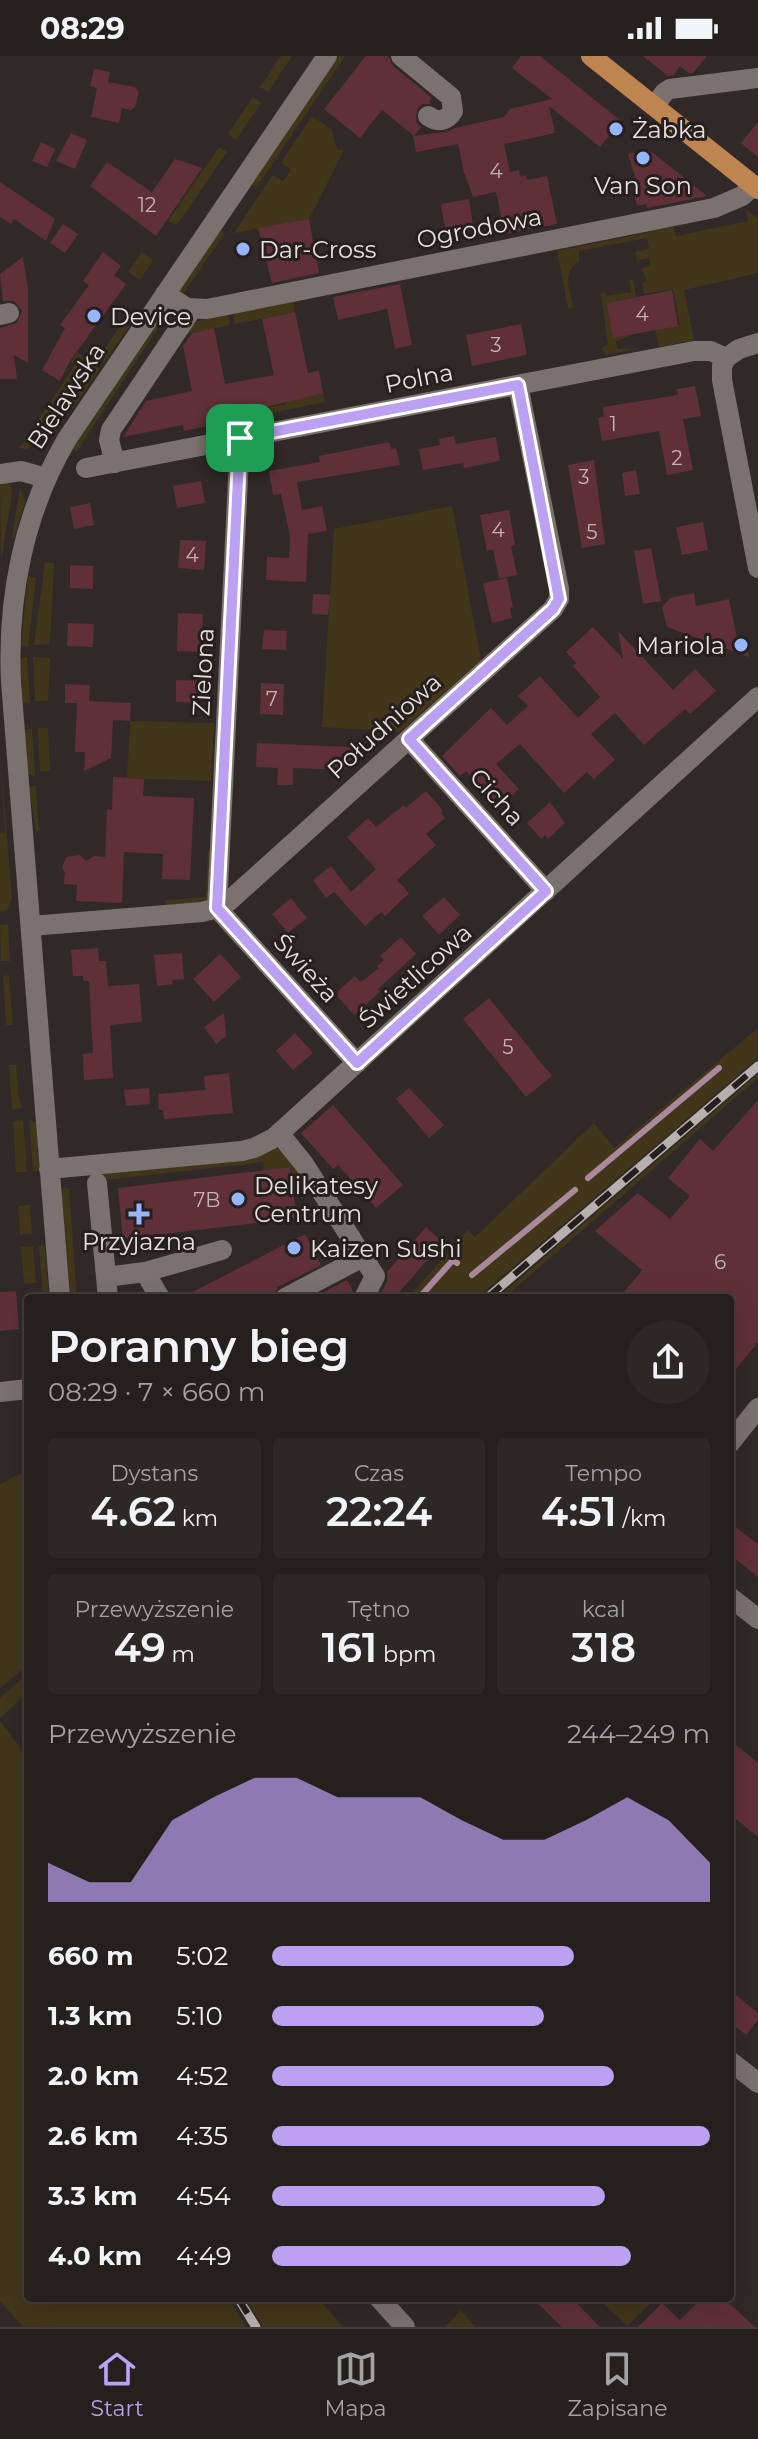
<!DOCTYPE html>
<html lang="pl">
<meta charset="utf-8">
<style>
:root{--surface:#251f1d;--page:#2d2726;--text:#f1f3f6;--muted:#a3a2a4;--line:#423d3b;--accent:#bca0f2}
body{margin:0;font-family:Montserrat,sans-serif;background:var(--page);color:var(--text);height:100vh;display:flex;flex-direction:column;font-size:30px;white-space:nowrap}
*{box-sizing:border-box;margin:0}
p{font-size:26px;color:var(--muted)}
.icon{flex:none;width:44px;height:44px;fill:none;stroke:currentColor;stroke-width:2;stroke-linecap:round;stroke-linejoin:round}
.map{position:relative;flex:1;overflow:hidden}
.sheet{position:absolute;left:24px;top:1238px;width:710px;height:1008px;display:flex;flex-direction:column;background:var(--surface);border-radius:8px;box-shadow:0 8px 32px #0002,0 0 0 2px var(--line)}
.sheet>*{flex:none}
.pin{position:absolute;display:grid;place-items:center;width:68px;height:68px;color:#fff;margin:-34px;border-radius:16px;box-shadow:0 4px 12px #0006}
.round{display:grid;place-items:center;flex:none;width:84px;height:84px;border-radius:42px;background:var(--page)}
.head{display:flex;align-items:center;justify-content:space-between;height:136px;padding:0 24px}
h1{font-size:44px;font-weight:600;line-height:60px}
.stats{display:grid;grid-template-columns:repeat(3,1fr);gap:12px;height:136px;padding:8px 24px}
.stats div{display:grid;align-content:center;border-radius:8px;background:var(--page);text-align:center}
.stats b{font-size:40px;font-weight:600}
.stats small{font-size:22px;font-weight:400}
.stats p{font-size:22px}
.chart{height:224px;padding:16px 24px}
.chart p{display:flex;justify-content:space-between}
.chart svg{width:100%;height:144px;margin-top:8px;fill:var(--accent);opacity:.7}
ul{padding:0 24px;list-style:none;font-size:26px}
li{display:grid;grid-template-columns:128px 96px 1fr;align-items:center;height:60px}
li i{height:20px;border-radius:10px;background:var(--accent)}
.status{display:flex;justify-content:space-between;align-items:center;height:56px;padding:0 40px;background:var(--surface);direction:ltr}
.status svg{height:22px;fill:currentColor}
.tabs{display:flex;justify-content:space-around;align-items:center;height:112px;border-top:2px solid var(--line);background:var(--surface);font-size:22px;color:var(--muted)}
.tabs a{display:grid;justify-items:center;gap:4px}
.tabs .selected{color:var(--accent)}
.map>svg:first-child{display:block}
.green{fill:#41361a}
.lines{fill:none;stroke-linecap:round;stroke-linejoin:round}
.stream{stroke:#aa899c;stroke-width:6}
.building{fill:#5f3038}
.minor{stroke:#7b716f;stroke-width:20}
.major{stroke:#be8550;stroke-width:20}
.rail-casing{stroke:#b6b0af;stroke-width:9}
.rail{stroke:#271f1d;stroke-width:6;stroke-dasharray:18;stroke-linecap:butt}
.route-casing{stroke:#fff;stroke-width:16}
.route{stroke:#bca0f2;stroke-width:10}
.poi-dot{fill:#95b6fd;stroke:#271f1d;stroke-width:3}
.labels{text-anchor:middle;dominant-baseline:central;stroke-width:6;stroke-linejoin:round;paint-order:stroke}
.number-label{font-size:20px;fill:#c4b4b5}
.poi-label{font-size:24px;fill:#e6e0df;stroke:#271f1d;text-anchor:start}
.street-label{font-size:24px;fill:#e6e0df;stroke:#271f1d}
</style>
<div class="status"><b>08:29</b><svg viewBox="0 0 49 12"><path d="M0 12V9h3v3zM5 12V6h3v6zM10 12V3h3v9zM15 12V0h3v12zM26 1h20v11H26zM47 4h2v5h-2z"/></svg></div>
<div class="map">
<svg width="758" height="2271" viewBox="0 0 758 2271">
<rect width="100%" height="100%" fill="#312927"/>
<path class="green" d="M281 0H292L268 36 260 31Z
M339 0H345L257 131 252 128Z
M253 41 261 47 236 84 228 78Z
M312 60 332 74 337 94H344L309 163 234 177 272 119 283 125 291 114 281 106Z
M219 91 227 96 177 169 168 165Z
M746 154 758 161V217L684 234 694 284 659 291 655 274 680 269 673 233 644 238 642 227 647 225 641 213 651 209 649 202 637 204 635 196 649 193 647 182 579 195V206C561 215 570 234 573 251L568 252 557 195 651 176V172L673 167 676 180 748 165Z
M220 174 225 177 182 240 179 236Z
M142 196 153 204 140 224 128 216Z
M633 223 636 241 607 247 637 277 616 285 617 293 639 292 607 299 601 292 608 289 601 238 605 235 606 240 631 236 629 224Z
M304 243 294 247 295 256 235 268 233 258Z
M168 251 174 253 168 257 77 395 73 393Z
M228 259 230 269 181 279 188 267Z
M123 266 129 271 104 306 98 302Z
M77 296 88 304 27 394 17 391 21 390 70 317 75 308 71 306Z
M94 308 100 313 52 381 47 378Z
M323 337 325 346 266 358 265 352 286 348V344Z
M0 426 11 427 12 437 1 505Z
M20 431 25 446 14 482H12Z
M452 450 481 604 400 676 322 671 334 473Z
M45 506 54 507 50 588 34 589Z
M28 520 36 522 28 592 21 588Z
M24 601H27L30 648 23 647 20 604Z
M33 601 50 602 48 645H35Z
M130 665 214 667 211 725 127 722Z
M48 672 50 715H40L38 672Z
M27 673H32L35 720 28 718 24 675Z
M0 697 12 843 6 855 0 856V777L5 776Z
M32 730H36L39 775H36L29 732Z
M208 795H213L208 844 204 848 166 849 165 844 206 841Z
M8 868 10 905H1L0 869Z
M9 919 13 969H6L3 920Z
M758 972V1002L477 1242H408L468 1174 475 1181 594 1067 614 1092Z
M9 1009H16L19 1043 23 1052 12 1053Z
M758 1018V1022L504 1242H497Z
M23 1064 27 1116H16L13 1065Z
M29 1064 36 1066 39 1113 37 1115H33Z
M276 1092 292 1102 311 1133 294 1137 291 1111 263 1114 264 1106 103 1124 102 1117 263 1098Z
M64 1131 69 1133 77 1242H69L61 1140Z
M30 1149 32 1178 20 1179 18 1150Z
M43 1189 45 1191 49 1242H43L39 1190Z
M33 1190 36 1227 24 1228 21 1191Z
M28 1414V1609L0 1632V1428Z
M28 1617V1637L0 1662V1642Z
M0 1665 28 1701V2242H228L246 2271H23L0 2245Z
M245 2242H318L343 2271H263Z
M598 2242H650L653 2245 627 2270Z
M461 2254 475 2271H445Z"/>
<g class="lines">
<path class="stream" d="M588 1122 719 1012
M472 1219 575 1134
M419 1242 453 1204 457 1207"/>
</g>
<path class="building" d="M366 0H388L393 10 432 42 429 46 431 48H422L417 54 416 66 421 71 414 80 382 54 360 82 324 53Z
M521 0H540L621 65 600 91 549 50 555 77 504 88 510 116 519 114 520 121 526 119 527 124 547 120 557 168 505 178 496 136 473 141 464 116 458 88 416 96 413 80 446 76 455 72 504 61 510 53 552 43 512 12Z
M643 0H707L693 17H689L680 10 674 19 668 20Z
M94 13 110 16 108 26 135 31 139 36 135 51 131 54 122 52 119 67 91 61 97 32 90 30Z
M758 66V101L741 87Z
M71 77 87 84 75 113 56 105Z
M41 86 55 93 47 111 32 105Z
M649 94 667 108 707 140 647 152 646 148 637 150 631 124H636L628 98Z
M175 103 202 112 156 180 90 130 107 106 152 136Z
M0 126 55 163 46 185 14 163 11 168 0 161Z
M469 143 473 169 445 173 441 148Z
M309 163 319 217 272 227 258 172Z
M63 168 78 178 65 197 50 187Z
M103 196 121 210 114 219 126 228 70 305 60 325 42 314 65 272 60 269 89 229 83 225Z
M23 201 28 233V307L14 299 17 323H0V272L17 267 22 255 14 245H3L0 218Z
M400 228 412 289 395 293 387 253 338 264 333 241Z
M672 234 678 270 613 282 607 247Z
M295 256 308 317 319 315 323 337 246 356 247 362 184 375 183 369 123 381 146 345 192 335 183 290 192 277 214 272 225 328 274 319 262 263Z
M521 268 527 299 472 310 466 279Z
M695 330 701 360 683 363 693 414 667 419 659 375 602 385 598 362 604 361 603 351 678 339 677 333Z
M454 380 456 388 496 381 500 405 464 412 463 407 423 414 419 393 440 389 439 383Z
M389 386 391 393 396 392 400 409 297 426 302 454 322 450 327 475 308 478 306 526 266 524 267 501 289 502 290 480 281 438 273 439 269 415 320 406 319 400Z
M594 404 605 488 582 492 568 409Z
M636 414 640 438 625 440 622 417Z
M201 425 205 447 177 452 173 430Z
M90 447 94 469 74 473 70 451Z
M509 454 515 489 511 490 517 519 499 523 493 493 487 495 480 459Z
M703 466 708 494 682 499 676 471Z
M180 484 206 485 204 514 178 512Z
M651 492 661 545 643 548 634 495Z
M70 509 93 510V533L70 532Z
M507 522 513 551 510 552 512 562 492 567 483 527Z
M694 537 696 550 729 543 737 582 745 580 749 601 667 571 662 551 670 542Z
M313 538 330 539 328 559 312 558Z
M178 557 203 558 201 596 177 595Z
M68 567 94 568 93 591 67 590Z
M593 571 623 603 618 575 673 634 695 613 716 635 690 658 685 653 644 689 615 657 591 678 615 704 594 723 587 716 564 737 520 688 496 708 519 733 499 752 466 715 460 720 442 700 491 652 507 669 528 650 518 640 540 620 578 662 600 641 573 610 576 607 566 596Z
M264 574 287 575 286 594 262 593Z
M176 624 200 625 199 647 176 646Z
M261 627 284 628 283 659 260 658Z
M65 628 90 629 89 645 131 647 130 665 113 664 111 702 84 715 85 696H75L77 647H65Z
M257 687 351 691 350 708 344 714 293 712V729H277L278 712 256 711Z
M113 721 144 723 143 740 194 742 190 824 162 823 163 798 124 796 122 847 76 845 77 829 64 828 65 816 62 812 66 801 80 799 86 805 94 800 105 801 107 753 112 754Z
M426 735 443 755 441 756 445 762 426 778 436 789 397 824 409 837 385 860 381 856 365 870 334 836 326 842 313 824 331 810 351 836 376 813 347 781 368 762 376 771 404 749 406 752Z
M550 746 565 767 548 783 545 779 541 783 527 767Z
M444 841 460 859 439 879 422 860Z
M291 842 307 862 288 877 272 858Z
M401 881 416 898 378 933 380 936 354 959 338 941V935L355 920 361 926 379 912 377 910 384 904 380 900Z
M98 892 99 905H106L108 930 139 928 142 966 110 969 113 1022 84 1024 83 998 93 997 89 925H83V920H73L71 894Z
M182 897 184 923 172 924 173 928 157 930 154 899Z
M220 898 241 921 214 946 193 923Z
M489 942 552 1020 526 1041 463 963Z
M224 957 226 980 216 988 204 971Z
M295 977 313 997 293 1014 276 995Z
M229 1017 233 1057 164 1063 163 1054H159L158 1038 205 1034 204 1020Z
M149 1032 150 1048 126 1050 124 1034Z
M409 1032 444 1069 429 1082 396 1043Z
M758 1044V1286L730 1320V1242H619L642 1214 595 1175 638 1137 670 1163 690 1140 668 1122 700 1083 713 1095Z
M333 1049 403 1129 376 1152 338 1109 333 1113 301 1077Z
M290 1111 297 1162 123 1183 118 1132Z
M426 1171 443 1186 394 1242H379L387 1225V1216Z
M305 1178 321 1209 278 1231 272 1242H181Z
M347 1224 353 1235 351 1242H313Z
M16 1235 19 1273 0 1275V1236Z
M730 1467 758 1488V1521L730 1499Z
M730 1684 758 1707V1781L730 1758Z
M736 1939 758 1957V1964L746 1979 730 1966V1946Z
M532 2242H571L600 2271H562Z
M702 2242H723L755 2271H638L662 2247 680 2264Z"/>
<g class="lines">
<path class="minor" d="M401 0 451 41 453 55C447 65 438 67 428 60
M654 50 665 36 670 33 758 22
M165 238 187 252 207 253 714 152 742 140 753 130
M0 259 9 257
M726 302 722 310V324L758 512
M726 302 739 293 758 287
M240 382 217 852 357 1007
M115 407 109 384 111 374 192 253
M86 412 694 295H711L726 302
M0 418 21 415 46 422
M409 683 546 835
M31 870 202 856 217 852 229 845 553 553 559 543V533L518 329
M279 1077 304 1108 375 1220 364 1242
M49 1113 242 1095 254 1092 274 1082 758 641
M97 1127 108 1242
M145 1216 222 1194
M106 1221 145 1216 160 1242
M60 1242 11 626C7 541 24 456 67 383L327 0
M285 1242 363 1201
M0 1336 28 1333
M730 1387 758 1352
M730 1541 758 1563
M730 2005 758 2027
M379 2242 405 2271"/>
<path class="major" d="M591 0 758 133"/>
<g class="rail-casing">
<path id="rail" d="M487 1242 758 1010
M238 2242 256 2271"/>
</g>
<use href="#rail" class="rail"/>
</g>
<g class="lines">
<g class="route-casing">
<path id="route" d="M518 329 559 543 553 553 409 683 546 835 357 1007 217 852 240 382Z"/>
</g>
<use href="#route" class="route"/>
</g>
<g class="poi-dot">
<circle cx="616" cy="73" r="8"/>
<circle cx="643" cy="102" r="8"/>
<circle cx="243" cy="193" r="8"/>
<circle cx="94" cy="260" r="8"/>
<circle cx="741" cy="589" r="8"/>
<circle cx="238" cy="1143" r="8"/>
<path d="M135 1146h8v8h8v8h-8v8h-8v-8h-8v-8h8z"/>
<circle cx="294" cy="1192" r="8"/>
</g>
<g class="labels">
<g class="number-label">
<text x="496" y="115">4</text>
<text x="147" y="149">12</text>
<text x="642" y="258">4</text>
<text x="496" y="289">3</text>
<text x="613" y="368">1</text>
<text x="677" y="402">2</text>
<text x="584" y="421">3</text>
<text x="498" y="474">4</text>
<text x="592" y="476">5</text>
<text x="192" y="499">4</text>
<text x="272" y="643">7</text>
<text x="508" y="991">5</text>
<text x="207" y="1144">7B</text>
<text x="720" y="1206">6</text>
</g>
<g class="poi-label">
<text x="632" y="73">Żabka</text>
<text x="643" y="129" text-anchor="middle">Van Son</text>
<text x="259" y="193">Dar-Cross</text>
<text x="110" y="260">Device</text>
<text x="725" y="589" text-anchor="end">Mariola</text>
<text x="254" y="1129">Delikatesy<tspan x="254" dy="28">Centrum</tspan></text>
<text x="139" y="1185" text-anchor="middle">Przyjazna</text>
<text x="310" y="1192">Kaizen Sushi</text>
</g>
<g class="street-label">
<text transform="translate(479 172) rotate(-11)">Ogrodowa</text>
<text transform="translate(419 322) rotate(-11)">Polna</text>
<text transform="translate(66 340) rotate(-57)">Bielawska</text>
<text transform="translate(203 616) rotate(-87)">Zielona</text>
<text transform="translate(384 670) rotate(-42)">Południowa</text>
<text transform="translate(497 741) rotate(48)">Cicha</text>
<text transform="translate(306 912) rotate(48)">Świeża</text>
<text transform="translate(415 920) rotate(-42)">Świetlicowa</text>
</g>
</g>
</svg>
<div class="pin" style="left:240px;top:382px;background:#1e9e55"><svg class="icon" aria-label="arrive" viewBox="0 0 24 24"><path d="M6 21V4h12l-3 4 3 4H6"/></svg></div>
<section class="sheet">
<div class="head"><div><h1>Poranny bieg</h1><p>08:29 · 7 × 660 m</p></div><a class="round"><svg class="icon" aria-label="share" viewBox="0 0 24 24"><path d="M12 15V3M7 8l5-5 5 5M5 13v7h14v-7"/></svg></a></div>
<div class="stats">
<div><p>Dystans</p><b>4.62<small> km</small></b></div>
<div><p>Czas</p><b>22:24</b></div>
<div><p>Tempo</p><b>4:51<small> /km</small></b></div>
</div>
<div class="stats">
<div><p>Przewyższenie</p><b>49<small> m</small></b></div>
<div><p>Tętno</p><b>161<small> bpm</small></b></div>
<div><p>kcal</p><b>318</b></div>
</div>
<div class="chart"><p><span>Przewyższenie</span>244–249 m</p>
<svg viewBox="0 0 160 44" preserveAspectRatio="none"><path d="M0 44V32L10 38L20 38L30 19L40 12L50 6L60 6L70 12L80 12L90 12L100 19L110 25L120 25L130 19L140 12L150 19L160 32V44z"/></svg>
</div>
<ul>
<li><b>660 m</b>5:02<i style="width:69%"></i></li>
<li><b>1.3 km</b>5:10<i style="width:62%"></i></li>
<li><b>2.0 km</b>4:52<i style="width:78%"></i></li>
<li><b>2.6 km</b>4:35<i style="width:100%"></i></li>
<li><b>3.3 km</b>4:54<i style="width:76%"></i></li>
<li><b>4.0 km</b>4:49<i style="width:82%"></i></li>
</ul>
</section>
</div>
<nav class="tabs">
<a class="selected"><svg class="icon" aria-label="home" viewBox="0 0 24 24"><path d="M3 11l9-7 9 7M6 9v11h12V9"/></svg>Start</a>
<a><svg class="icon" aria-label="map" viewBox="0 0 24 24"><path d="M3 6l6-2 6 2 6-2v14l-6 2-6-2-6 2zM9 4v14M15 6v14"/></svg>Mapa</a>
<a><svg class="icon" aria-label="saved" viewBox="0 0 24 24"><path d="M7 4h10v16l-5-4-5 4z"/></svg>Zapisane</a>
</nav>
